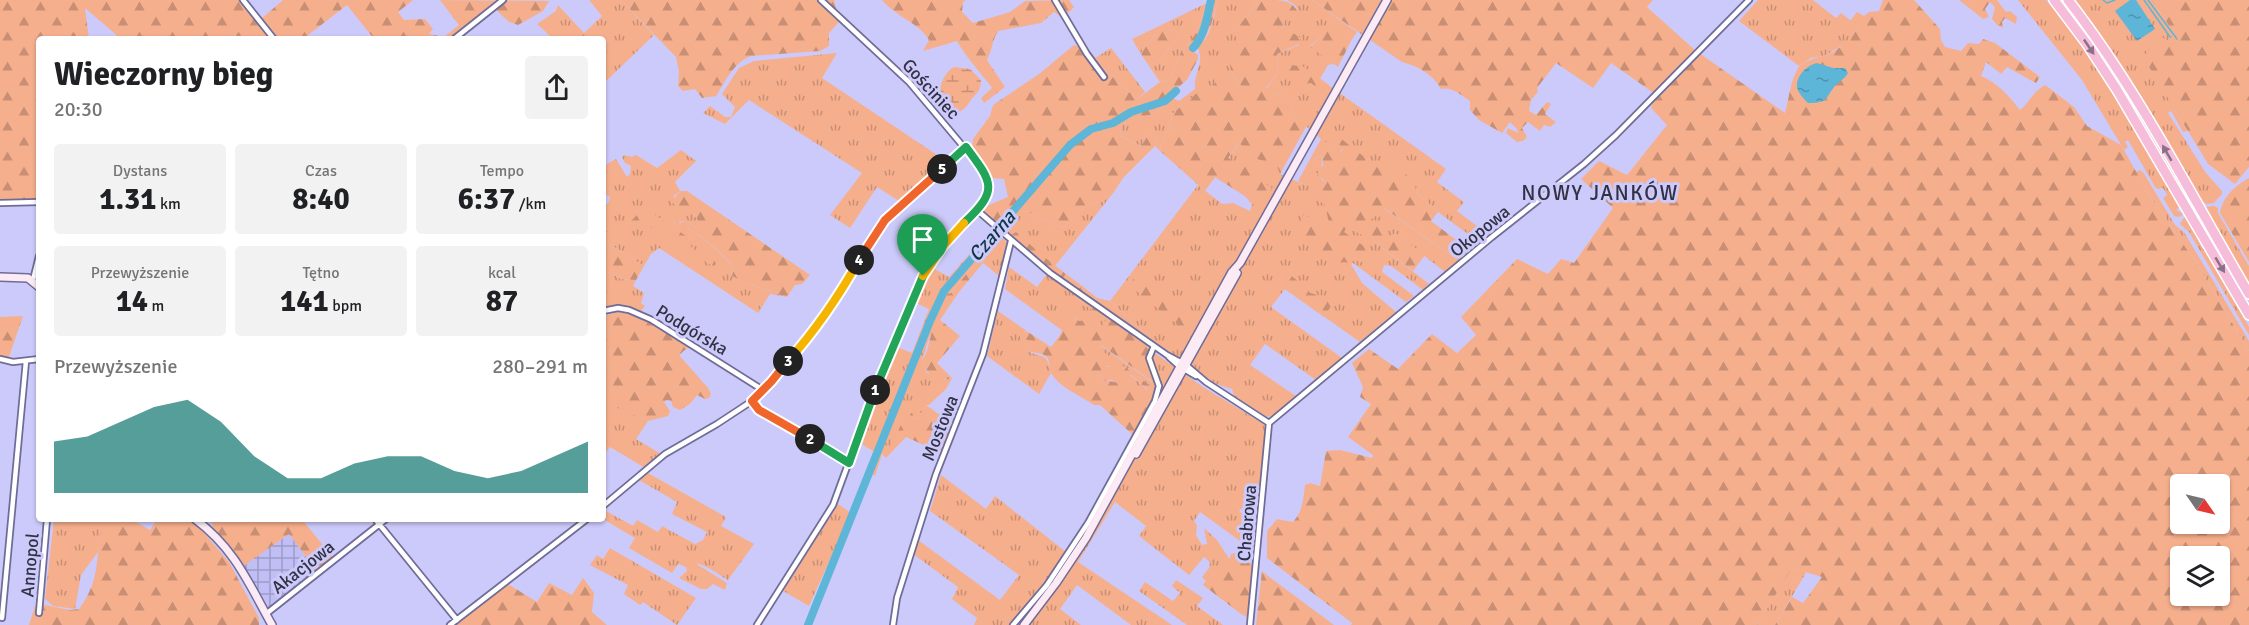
<!DOCTYPE html>
<html lang="pl">
<meta charset="utf-8">
<style>
:root{--surface:#fff;--page:#f2f2f2;--text:#202124;--muted:#757577;--accent:#0f766e}
body{margin:0;font-family:Signika,sans-serif;background:var(--page);color:var(--text);height:100vh;display:flex;flex-direction:column;font-size:22px;white-space:nowrap}
*{box-sizing:border-box;margin:0}
p{font-size:20px;color:var(--muted)}
.icon{flex:none;width:33px;height:33px;fill:none;stroke:currentColor;stroke-width:2;stroke-linecap:round;stroke-linejoin:round}
.map{position:relative;flex:1;overflow:hidden}
.side{position:absolute;left:36px;top:36px;width:570px;height:486px;display:flex;flex-direction:column;background:var(--surface);border-radius:6px;box-shadow:0 2px 4px #0004}
.side>*{flex:none}
.needle{width:39px;rotate:124deg}
.buttons{position:absolute;left:2170px;top:474px;display:grid;gap:12px}
.buttons a{display:grid;place-items:center;width:60px;height:60px;border-radius:6px;background:var(--surface);box-shadow:0 2px 4px #0004;font-size:30px}
.pin{position:absolute;display:grid;place-items:center;width:51px;height:51px;color:#fff;margin:-62px -26px;border-radius:50% 50% 50% 0;rotate:-45deg;box-shadow:0 0 6px #0007}
.pin .icon{rotate:45deg}
.km{position:absolute;width:30px;height:30px;margin:-15px;border-radius:50%;background:#222;color:#fff;font-size:16px;line-height:30px;text-align:center}
.round{display:grid;place-items:center;flex:none;width:63px;height:63px;border-radius:6px;background:var(--page)}
.summary{display:flex;align-items:center;justify-content:space-between;height:102px;padding:0 18px}
h1{font-size:33px;font-weight:800;line-height:45px}
.metrics{display:grid;grid-template-columns:repeat(3,1fr);gap:9px;height:102px;padding:6px 18px}
.metrics div{display:grid;align-content:center;border-radius:6px;background:var(--page);text-align:center}
.metrics b{font-size:30px;font-weight:800}
.metrics small{font-size:16px;font-weight:400}
.metrics p{font-size:16px}
.chart{height:168px;padding:12px 18px}
.chart p{display:flex;justify-content:space-between}
.chart svg{width:100%;height:108px;margin-top:6px;fill:var(--accent);opacity:.7}
.map>svg:first-child{display:block}
.industrial{fill:url(#industrial-grid)}
.grass{fill:url(#grass-tufts)}
.forest{fill:url(#forest-firs);fill-rule:evenodd}
.wetland{fill:url(#wetland-marsh)}
.water{fill:url(#water-ripples)}
.lines{fill:none;stroke-linecap:round;stroke-linejoin:round}
.stream{stroke:#5db5d8;stroke-width:1.5}
.river{stroke:#5db5d8;stroke-width:8}
.street-casing{stroke:#6f6c98;stroke-width:8}
.secondary-casing{stroke:#6f6c98;stroke-width:10}
.highway-casing{stroke:#fff;stroke-width:12}
.street{stroke:#fff;stroke-width:4.5}
.secondary{stroke:#fcebf4;stroke-width:7}
.highway{stroke:#f6bdda;stroke-width:9}
.oneway{fill:#8a7088}
.split-1-casing{stroke:#fff;stroke-width:12}
.split-2-casing{stroke:#fff;stroke-width:12}
.split-3-casing{stroke:#fff;stroke-width:12}
.split-4-casing{stroke:#fff;stroke-width:12}
.split-5-casing{stroke:#fff;stroke-width:12}
.split-6-casing{stroke:#fff;stroke-width:12}
.split-7-casing{stroke:#fff;stroke-width:12}
.split-1{stroke:#22a559;stroke-width:8}
.split-2{stroke:#22a559;stroke-width:8}
.split-3{stroke:#f0652b;stroke-width:8}
.split-4{stroke:#f5b400;stroke-width:8}
.split-5{stroke:#f0652b;stroke-width:8}
.split-6{stroke:#22a559;stroke-width:8}
.split-7{stroke:#f5b400;stroke-width:8}
.labels{text-anchor:middle;dominant-baseline:central;stroke-width:6;stroke-linejoin:round;paint-order:stroke}
.street-label{font-size:18px;fill:#323144;stroke:#cccafa}
.water-label{font-size:20px;font-style:italic;fill:#0e3746;stroke:#cccafa}
.quarter-label{font-size:21px;letter-spacing:1.5px;fill:#323144;stroke:#cccafa}
</style>
<div class="map">
<svg width="2249" height="625" viewBox="0 0 2249 625">
<defs>
<pattern id="industrial-grid" width="8" height="8" patternUnits="userSpaceOnUse" patternTransform="scale(1.5)"><rect width="8" height="8" fill="#c1bef5"/><path d="M0 4h8M4 0v8" fill="none" stroke="#9d9bc8"/></pattern>
<pattern id="grass-tufts" width="24" height="20" patternUnits="userSpaceOnUse" patternTransform="scale(1.5)"><rect width="24" height="20" fill="#f6af8d"/><path d="M3 7l-1-3M5 7V3M7 7l1-3M15 17l-1-3M17 17v-4M19 17l1-3" fill="none" stroke="#c88f75"/></pattern>
<pattern id="forest-firs" width="22" height="20" patternUnits="userSpaceOnUse" patternTransform="scale(1.5)"><rect width="22" height="20" fill="#f6af8d"/><path d="M5 1l3.5 6h-7zM16 11l3.5 6h-7z" fill="#c88f75"/></pattern>
<pattern id="wetland-marsh" width="20" height="14" patternUnits="userSpaceOnUse" patternTransform="scale(1.5)"><rect width="20" height="14" fill="#f6af8d"/><path d="M1 5h8M5 5V1M11 12h8M15 12V8" fill="none" stroke="#c88f75"/></pattern>
<pattern id="water-ripples" width="26" height="14" patternUnits="userSpaceOnUse" patternTransform="scale(1.5)"><rect width="26" height="14" fill="#5db5d8"/><path d="M2 4q2-2 4 0t4 0M15 11q2-2 4 0t4 0" fill="none" stroke="#4d94b1"/></pattern>
</defs>
<rect width="100%" height="100%" fill="#cccafa"/>
<path class="industrial" d="M289 534 319 574 271 610 242 567Z"/>
<path class="grass" d="M589 0H621L654 35 603 84V39H553L537 24 556 11 558 5 584 33 602 16Z
M1218 0H1269L1271 5 1259 1 1234 32 1240 41 1231 70 1241 86 1238 88 1210 89 1172 114 1171 123 1159 150 1155 146 1158 139 1149 134 1141 146 1120 136 1121 126 1132 119 1154 114 1173 98 1179 101 1195 89C1193 74 1206 61 1197 47 1211 40 1214 14 1218 0Z
M1287 0H1312L1357 32 1351 41 1332 28 1310 46 1334 64 1328 65 1320 79 1446 169 1437 182 1464 202 1457 211 1489 235 1480 243 1438 212 1416 192 1343 148 1340 152 1321 139 1294 116C1294 105 1290 102 1282 95L1277 96 1266 89 1278 73 1277 54 1299 45 1283 27 1286 18H1300L1296 6Z
M1758 0H1813L1836 18 1841 13 1859 27 1848 42 1824 56 1811 58 1799 66 1739 21Z
M2018 0H2046C2100 62 2140 136 2180 207L2176 210 2184 214 2179 217 2174 216 2163 198 2167 195 2163 188 2158 189 2155 187 2128 140 2125 142 2128 147 2124 150 2082 80Z
M2058 0H2063L2108 64 2193 206 2191 208Z
M2074 0H2151L2175 34 2167 41 2161 37 2174 108 2188 131 2183 132 2171 111 2168 113 2206 173 2222 191V194L2214 203 2207 204 2201 201 2136 90Z
M1207 3 1196 33 1180 56 1169 80 1160 82 1149 66 1162 58 1180 34 1156 33 1149 43 1144 46 1141 54 1132 39Z
M1111 48 1145 92 1137 99 1106 71 1095 58Z
M837 53 822 78 946 161 899 201 877 187 850 228 830 215 862 173 749 100 725 124 703 113 710 106 725 117H731L735 107 722 94 739 68 754 61Z
M1252 125 1286 154 1279 171 1280 174 1305 185C1304 170 1308 161 1322 156L1321 179 1327 183 1323 187 1334 194 1333 186 1342 179 1459 261 1445 272 1395 233 1391 237 1382 230 1375 242 1429 284 1423 290 1391 266 1384 265 1382 272 1414 296 1406 302 1353 263 1351 264 1362 283 1396 312 1360 342 1285 289 1271 307 1342 358 1316 380 1265 344 1250 365 1296 396 1273 415 1267 417 1234 396 1232 389 1216 384 1152 340 1110 301 1198 185C1206 192 1214 197 1222 204L1233 203 1250 211 1252 204 1245 196 1215 177Z
M681 150 696 161 675 182 680 191 674 196 675 205C685 206 696 213 699 224L696 227 685 221 673 223C699 231 716 249 734 267L732 276 749 284 787 297 770 294 758 313 659 248 651 254 644 266 605 241 603 242V206L608 203 610 197 603 193V166L616 159 627 177 630 174 631 166 625 163 622 157 624 155 632 157 636 155 657 168Z
M2139 170 2143 172 2175 225 2184 232 2249 341V351L2195 261 2151 198 2136 172Z
M1114 192 1055 266 1010 236 998 226 1013 222 1018 212 1026 211 1063 228 1085 206 1101 202Z
M2214 206 2218 208V213L2249 266V283L2205 207Z
M2185 216 2249 327V335L2189 232 2180 224Z
M992 229 1008 243 999 276 983 263 978 269 973 266 949 295 928 341 922 361 927 373 946 380 952 378 946 389 929 405H926L918 419 913 418V414L902 408 903 421 897 436 890 449 882 454 875 476 870 473 918 356 915 355 876 453 860 443 897 347 912 353 929 309 916 303 933 268 949 277Z
M1009 267 1037 287 1047 274 1059 282 1066 274 1081 285 1074 297 1107 320 1101 327 1088 321H1079L1075 317 1064 325 1063 331 1005 289Z
M603 269 621 279 636 280 633 286 644 293 641 303 645 306 640 313 613 309 603 304Z
M998 311 1028 332 1024 331 1032 341 1026 350C1042 360 1046 349 1051 373L1039 394 987 356Z
M1100 345 1152 382 1147 359 1149 349 1203 387 1267 426 1264 441 1258 505 1247 503 1239 511 1257 526 1254 551 1200 512 1194 521 1197 525 1196 535 1202 545 1207 544 1204 528 1217 540 1230 560 1226 568 1206 581 1202 577 1209 568 1210 562 1204 557 1189 575 1139 536 1146 526 1115 502 1078 562 1172 625H1131L1077 585 1060 609 1081 625H1027L1075 560 1150 432 1070 558 1022 625H974L977 618 952 599 958 587 913 554 918 540 1000 600 1019 575 930 511 941 475 986 509 995 496 1066 552 1103 494 1147 407 1112 380 1103 381 1098 374 1103 367C1120 365 1136 379 1147 390L1151 386 1098 349Z
M613 405 648 421 636 439 661 454 645 468 610 447 606 452 603 451V414L607 416Z
M648 473 726 517 721 526 754 544 728 580C718 574 709 567 697 563L698 565 727 583 725 590 713 584 707 589H701L679 578 687 571 686 567 678 564 672 573 629 548 635 538 603 519V514L606 511 633 526 637 520 658 532 662 526 695 544 703 540 707 532 672 514 677 502 639 480Z
M838 504 851 513 809 606 783 591Z
M54 519H103L98 552 81 575 75 609 53 606 45 599Z
M610 548 696 598 677 625 643 602 640 605 624 594 628 585 590 565 597 555 603 559Z
M1791 568 1807 571 1775 625H1757Z
M1176 580 1203 598 1197 606 1223 625H1187L1139 591 1145 582 1173 601 1180 593 1172 586Z"/>
<path class="forest" d="M0 0H247L262 18 283 0H413L398 12 404 20 425 19 433 29 429 34 444 37 459 25 440 0 549 1 543 11 518 25 509 22 494 8 453 39H374L347 5 303 39H121L85 8 89 39H39V202L0 203Z
M621 0H834L839 22 829 33V46L820 51 751 56C733 63 726 81 716 96L702 98 695 89 683 91 678 86 679 71 676 57Z
M882 0H966L963 2 962 12 973 23 1010 12 1025 1 1069 0 1074 7 1063 18 1054 12 1041 23 998 31C992 41 992 50 987 60L1005 87 984 103 981 98 992 88C980 71 966 58 957 41L923 51 929 40C919 23 895 16 882 0Z
M1208 0H1218L1211 25 1202 45 1199 43 1192 50 1198 55V59L1187 80 1176 89 1173 98 1154 114 1132 119 1121 126 1120 136 1141 146 1149 134 1158 139 1155 146 1123 178 1114 192 1101 202 1085 206 1063 228 1026 211 1018 213 1013 222 998 226 983 212 989 205 1008 197 1004 179 991 178 972 155 973 139 990 116 993 105 1039 74 1074 45 1088 49 1106 71 1137 99 1160 82 1169 80 1180 56 1196 33Z
M1260 0 1270 5 1269 0C1286 0 1294 1 1301 18H1286L1283 27 1301 38 1299 44 1277 54 1278 73 1266 88 1277 96 1282 95C1290 102 1294 105 1294 116L1307 125 1280 174 1276 164 1257 159 1239 143 1228 158 1242 167 1250 163 1257 166 1255 178 1272 188 1263 204H1252L1245 196 1215 177 1205 191 1159 150 1171 123 1172 114 1203 88 1210 89 1221 76 1237 88 1241 86 1231 70 1227 51 1240 42 1233 33Z
M1312 0H1653L1647 7 1696 51 1785 113C1789 99 1790 82 1798 68 1804 60 1814 59 1823 56 1838 52 1850 39 1859 27L1850 21 1857 12 1864 16 1869 12 1879 11 1883 0H1914L1940 29 1941 40 1945 47 1961 51 1968 43 1979 44 1983 39 1995 43 2040 77 2036 83 2007 67 2001 74 1986 62 1981 76C1998 83 2008 95 2020 110 2030 102 2033 91 2045 85L2074 107 2087 126 2121 145 2151 198 2195 261 2249 351V625H1775L1792 597 1803 603 1822 577 1792 568 1757 625H1351L1352 623 1267 558V531L1277 519 1293 522C1303 511 1303 500 1305 485L1310 483 1320 486 1326 451 1340 450 1372 458 1373 455 1348 437 1371 404 1360 397 1363 387 1352 363 1369 349 1398 369 1432 334 1457 353 1476 335 1461 317 1517 259 1548 274 1561 259 1574 263 1613 208 1581 179 1599 161 1627 175 1667 125 1651 108 1655 94 1611 63 1593 88 1556 63 1537 88 1538 92 1531 100 1529 111 1536 115 1547 102 1551 104 1545 114 1556 122 1550 127 1544 125 1540 131 1528 122 1522 128 1527 137 1523 141 1517 142 1506 133 1508 128 1518 133 1517 129 1510 122 1502 133 1479 120 1470 110V101C1461 95 1451 86 1441 89 1433 74 1417 66 1402 62ZM2181 484H2220V524H2181ZM2181 556H2220V596H2181Z
M1959 0H1997L2006 12 2010 11 2017 17 2016 24 2005 18 2002 22 2003 28 1997 25 1992 19 1995 7 1990 2 1985 9 1989 17 1983 19Z
M2151 0H2249V167L2235 184 2208 164 2143 57 2161 36 2167 41 2175 34Z
M1172 26 1176 27 1180 34 1162 58 1149 66 1141 54 1144 46 1149 43 1156 33Z
M1332 27 1351 41 1338 67 1310 47Z
M1292 65 1304 67 1329 85 1322 98 1312 93 1315 86 1311 83C1300 85 1293 79 1286 70L1288 66Z
M1339 137 1382 171 1393 166 1404 172 1415 184 1416 192 1438 212 1431 221 1471 251 1459 261 1384 208 1389 223 1377 215 1370 220 1391 237 1395 233 1425 255 1413 271 1375 242 1347 227 1344 232 1365 247 1371 257 1367 263 1353 260 1351 264 1344 262 1336 264 1321 252 1324 246 1317 239 1308 245 1300 239 1305 228 1300 225 1303 215 1329 223 1325 205 1314 197 1313 190 1317 185 1323 187 1327 183 1317 174 1323 165 1322 156C1311 159 1309 165 1305 175L1309 181 1305 185 1298 181 1321 139 1341 152 1343 148 1333 139Z
M2249 178V262L2220 213C2222 197 2236 185 2249 178Z
M680 191H687L810 275 802 284 795 285 787 297 749 284 732 276 734 267C717 248 698 231 673 223L675 220 680 223 685 221 696 227 699 224C695 209 681 209 671 202Z
M643 209 648 210 692 240 691 247 716 263 714 267 642 222 636 228 625 230V227Z
M1016 232 1043 256 1066 274 1062 279 1038 262 1010 236Z
M605 241 644 266 636 280 621 279 603 269Z
M973 266 978 269 959 292 940 320 960 336 937 363 952 378C938 383 926 375 922 361L927 351 936 315 948 293 950 294Z
M1286 272 1306 287 1310 293 1318 295 1333 303 1324 317 1285 289C1280 282 1281 278 1286 272Z
M1135 277 1142 279 1172 304 1170 311 1193 326 1189 334 1129 285Z
M1081 285 1097 298 1110 301 1152 340 1147 347 1149 349 1147 359 1155 382H1153L1101 345 1098 348 1151 386 1148 390 1131 375 1118 376 1109 366 1103 368 1098 374 1103 381C1122 379 1134 395 1147 407L1133 435 1100 405H1094C1081 396 1059 387 1051 373 1048 367 1051 358 1044 355 1038 352 1031 353 1025 350L1032 341 1020 338V332H1028L1051 347C1059 336 1067 330 1060 317L1064 311H1068L1079 321 1088 320 1101 327 1106 320 1074 297Z
M618 312 640 316 691 345 679 355 708 388 711 394 709 398 705 399 697 395 690 404 680 410 673 407 671 401 667 400 664 402 670 411 668 416 648 421 613 406 607 416 603 414V316Z
M23 316 9 357 0 358V317Z
M926 405 954 425 945 441 942 453 906 437 886 458 882 454C895 445 896 433 903 421L900 414 902 407 913 414V418L918 419Z
M103 519H131L150 530 157 519H188L199 527 229 562 259 618V625H29L35 606 40 604 70 610 79 609C102 579 95 554 103 519Z
M206 519H307L304 522 336 561 319 574 289 534 242 567 219 534 211 529 213 524Z
M1235 553 1242 559 1257 566 1251 619 1241 614 1203 585C1212 570 1226 574 1231 554Z
M1262 571 1268 576 1334 625H1256Z
M583 578 594 593 592 612 607 625H454L505 582 537 602 549 583 572 595Z"/>
<path class="wetland" d="M954 67 970 69 981 80C981 91 977 92 971 100 968 104 966 108 961 111 938 126 931 80 954 67Z"/>
<path class="water" d="M2130 0H2136L2155 29 2137 41 2115 11Z
M1817 63 1833 68H1845L1848 73C1845 78 1842 80 1838 83 1824 96 1832 103 1808 103 1804 99 1798 93 1797 87 1796 76 1807 65 1817 63Z"/>
<g class="lines">
<path class="stream" d="M2103 0 2107 3 2115 0
M2144 0 2170 37
M2148 0 2177 39"/>
<path class="river" d="M1193 48C1205 36 1207 16 1211 0
M808 625 930 321 944 291 1070 145 1091 129 1113 123 1131 112 1165 101 1176 91"/>
<g class="street-casing">
<path id="street" d="M243 0 274 39
M1055 0 1087 54 1104 77
M454 39 503 0
M0 203 39 202
M978 211 1050 273 1167 355 1186 365 1206 382 1269 423
M33 280 39 256
M603 311 618 308 629 310 652 320 763 390
M1169 357 1179 366 1196 376
M0 359 13 362 39 359
M751 401 759 410 849 463
M1269 423 1492 237 1584 164 1616 135 1749 0
M603 506 665 454 717 424 755 399 803 344 845 285 865 248 886 220 966 147
M375 519 457 620
M39 613 47 519
M266 614 386 519
M2 618 26 361
M450 625 587 519
M757 625 833 505 880 377 923 276 943 246 978 211 986 198 988 183 983 170 909 82 821 0
M893 625 897 598 936 474 983 354 1011 241
M1013 625 1047 585 1088 523 1155 401 1159 386 1149 358 1154 346
M1250 625 1269 423"/>
</g>
<g class="secondary-casing">
<path id="secondary" d="M0 277 28 278 39 287
M1136 454 1237 273
M195 519C235 549 248 582 272 625
M1024 625 1056 583 1086 538 1232 272 1240 263 1387 0"/>
</g>
<g class="highway-casing">
<path id="highway" d="M2054 0 2087 44 2117 90 2249 315
M2068 0C2138 90 2191 195 2249 294"/>
</g>
<use href="#street" class="street"/>
<use href="#secondary" class="secondary"/>
<use href="#highway" class="highway"/>
</g>
<defs><path id="oneway-solid" d="M-6-.8H1V-3.2L6.5 0L1 3.2V.8H-6Z" transform="scale(1.5)"/></defs>
<g class="oneway">
<use href="#oneway-solid" transform="translate(2089 47) rotate(56)"/>
<use href="#oneway-solid" transform="translate(2167 153) rotate(-120)"/>
<use href="#oneway-solid" transform="translate(2220 265) rotate(59)"/>
</g>
<g class="lines">
<g class="split-1-casing">
<path id="split-1" d="M875 390 923 276"/>
</g>
<g class="split-2-casing">
<path id="split-2" d="M810 439 849 463 875 390"/>
</g>
<g class="split-3-casing">
<path id="split-3" d="M788 361 771 382 752 401 759 410 810 439"/>
</g>
<g class="split-4-casing">
<path id="split-4" d="M788 361C814 332 840 294 859 260"/>
</g>
<g class="split-5-casing">
<path id="split-5" d="M859 260 885 220 942 169"/>
</g>
<g class="split-6-casing">
<path id="split-6" d="M942 169 966 147C993 183 999 190 964 223"/>
</g>
<g class="split-7-casing">
<path id="split-7" d="M923 276 943 246 964 223"/>
</g>
<use href="#split-1" class="split-1"/>
<use href="#split-2" class="split-2"/>
<use href="#split-3" class="split-3"/>
<use href="#split-4" class="split-4"/>
<use href="#split-5" class="split-5"/>
<use href="#split-6" class="split-6"/>
<use href="#split-7" class="split-7"/>
</g>
<g class="labels">
<g class="street-label">
<text transform="translate(931 89) rotate(47)">Gościniec</text>
<text transform="translate(1480 231) rotate(-39)">Okopowa</text>
<text transform="translate(692 330) rotate(31)">Podgórska</text>
<text transform="translate(940 428) rotate(-68)">Mostowa</text>
<text transform="translate(1247 523) rotate(-85)">Chabrowa</text>
<text transform="translate(30 565) rotate(-85)">Annopol</text>
<text transform="translate(303 567) rotate(-38)">Akacjowa</text>
</g>
<g class="water-label">
<text transform="translate(992 236) rotate(-49)">Czarna</text>
</g>
<g class="quarter-label">
<text x="1600" y="193">NOWY JANKÓW</text>
</g>
</g>
</svg>
<div class="buttons">
<a><svg class="needle" viewBox="-14 -14 28 28"><path d="M0-13l5 13h-10z" fill="#e53935"/><path d="M0 13l5-13h-10z" fill="#757577"/></svg></a>
<a><svg class="icon" aria-label="layers" viewBox="0 0 24 24"><path d="M12 4l9 5-9 5-9-5zM3 14l9 5 9-5"/></svg></a>
</div>
<div class="pin" style="left:923px;top:276px;background:#1e9e55"><svg class="icon" aria-label="arrive" viewBox="0 0 24 24"><path d="M6 21V4h12l-3 4 3 4H6"/></svg></div>
<b class="km" style="left:875px;top:390px">1</b>
<b class="km" style="left:810px;top:439px">2</b>
<b class="km" style="left:788px;top:361px">3</b>
<b class="km" style="left:859px;top:260px">4</b>
<b class="km" style="left:942px;top:169px">5</b>
<section class="side">
<div class="summary"><div><h1>Wieczorny bieg</h1><p>20:30</p></div><a class="round"><svg class="icon" aria-label="share" viewBox="0 0 24 24"><path d="M12 15V3M7 8l5-5 5 5M5 13v7h14v-7"/></svg></a></div>
<div class="metrics">
<div><p>Dystans</p><b>1.31<small> km</small></b></div>
<div><p>Czas</p><b>8:40</b></div>
<div><p>Tempo</p><b>6:37<small> /km</small></b></div>
</div>
<div class="metrics">
<div><p>Przewyższenie</p><b>14<small> m</small></b></div>
<div><p>Tętno</p><b>141<small> bpm</small></b></div>
<div><p>kcal</p><b>87</b></div>
</div>
<div class="chart"><p><span>Przewyższenie</span>280–291 m</p>
<svg viewBox="0 0 160 44" preserveAspectRatio="none"><path d="M0 44V23L10 21L20 15L30 9L40 6L50 15L60 29L70 38L80 38L90 32L100 29L110 29L120 35L130 38L140 35L150 29L160 23V44z"/></svg>
</div>
</section>
</div>
